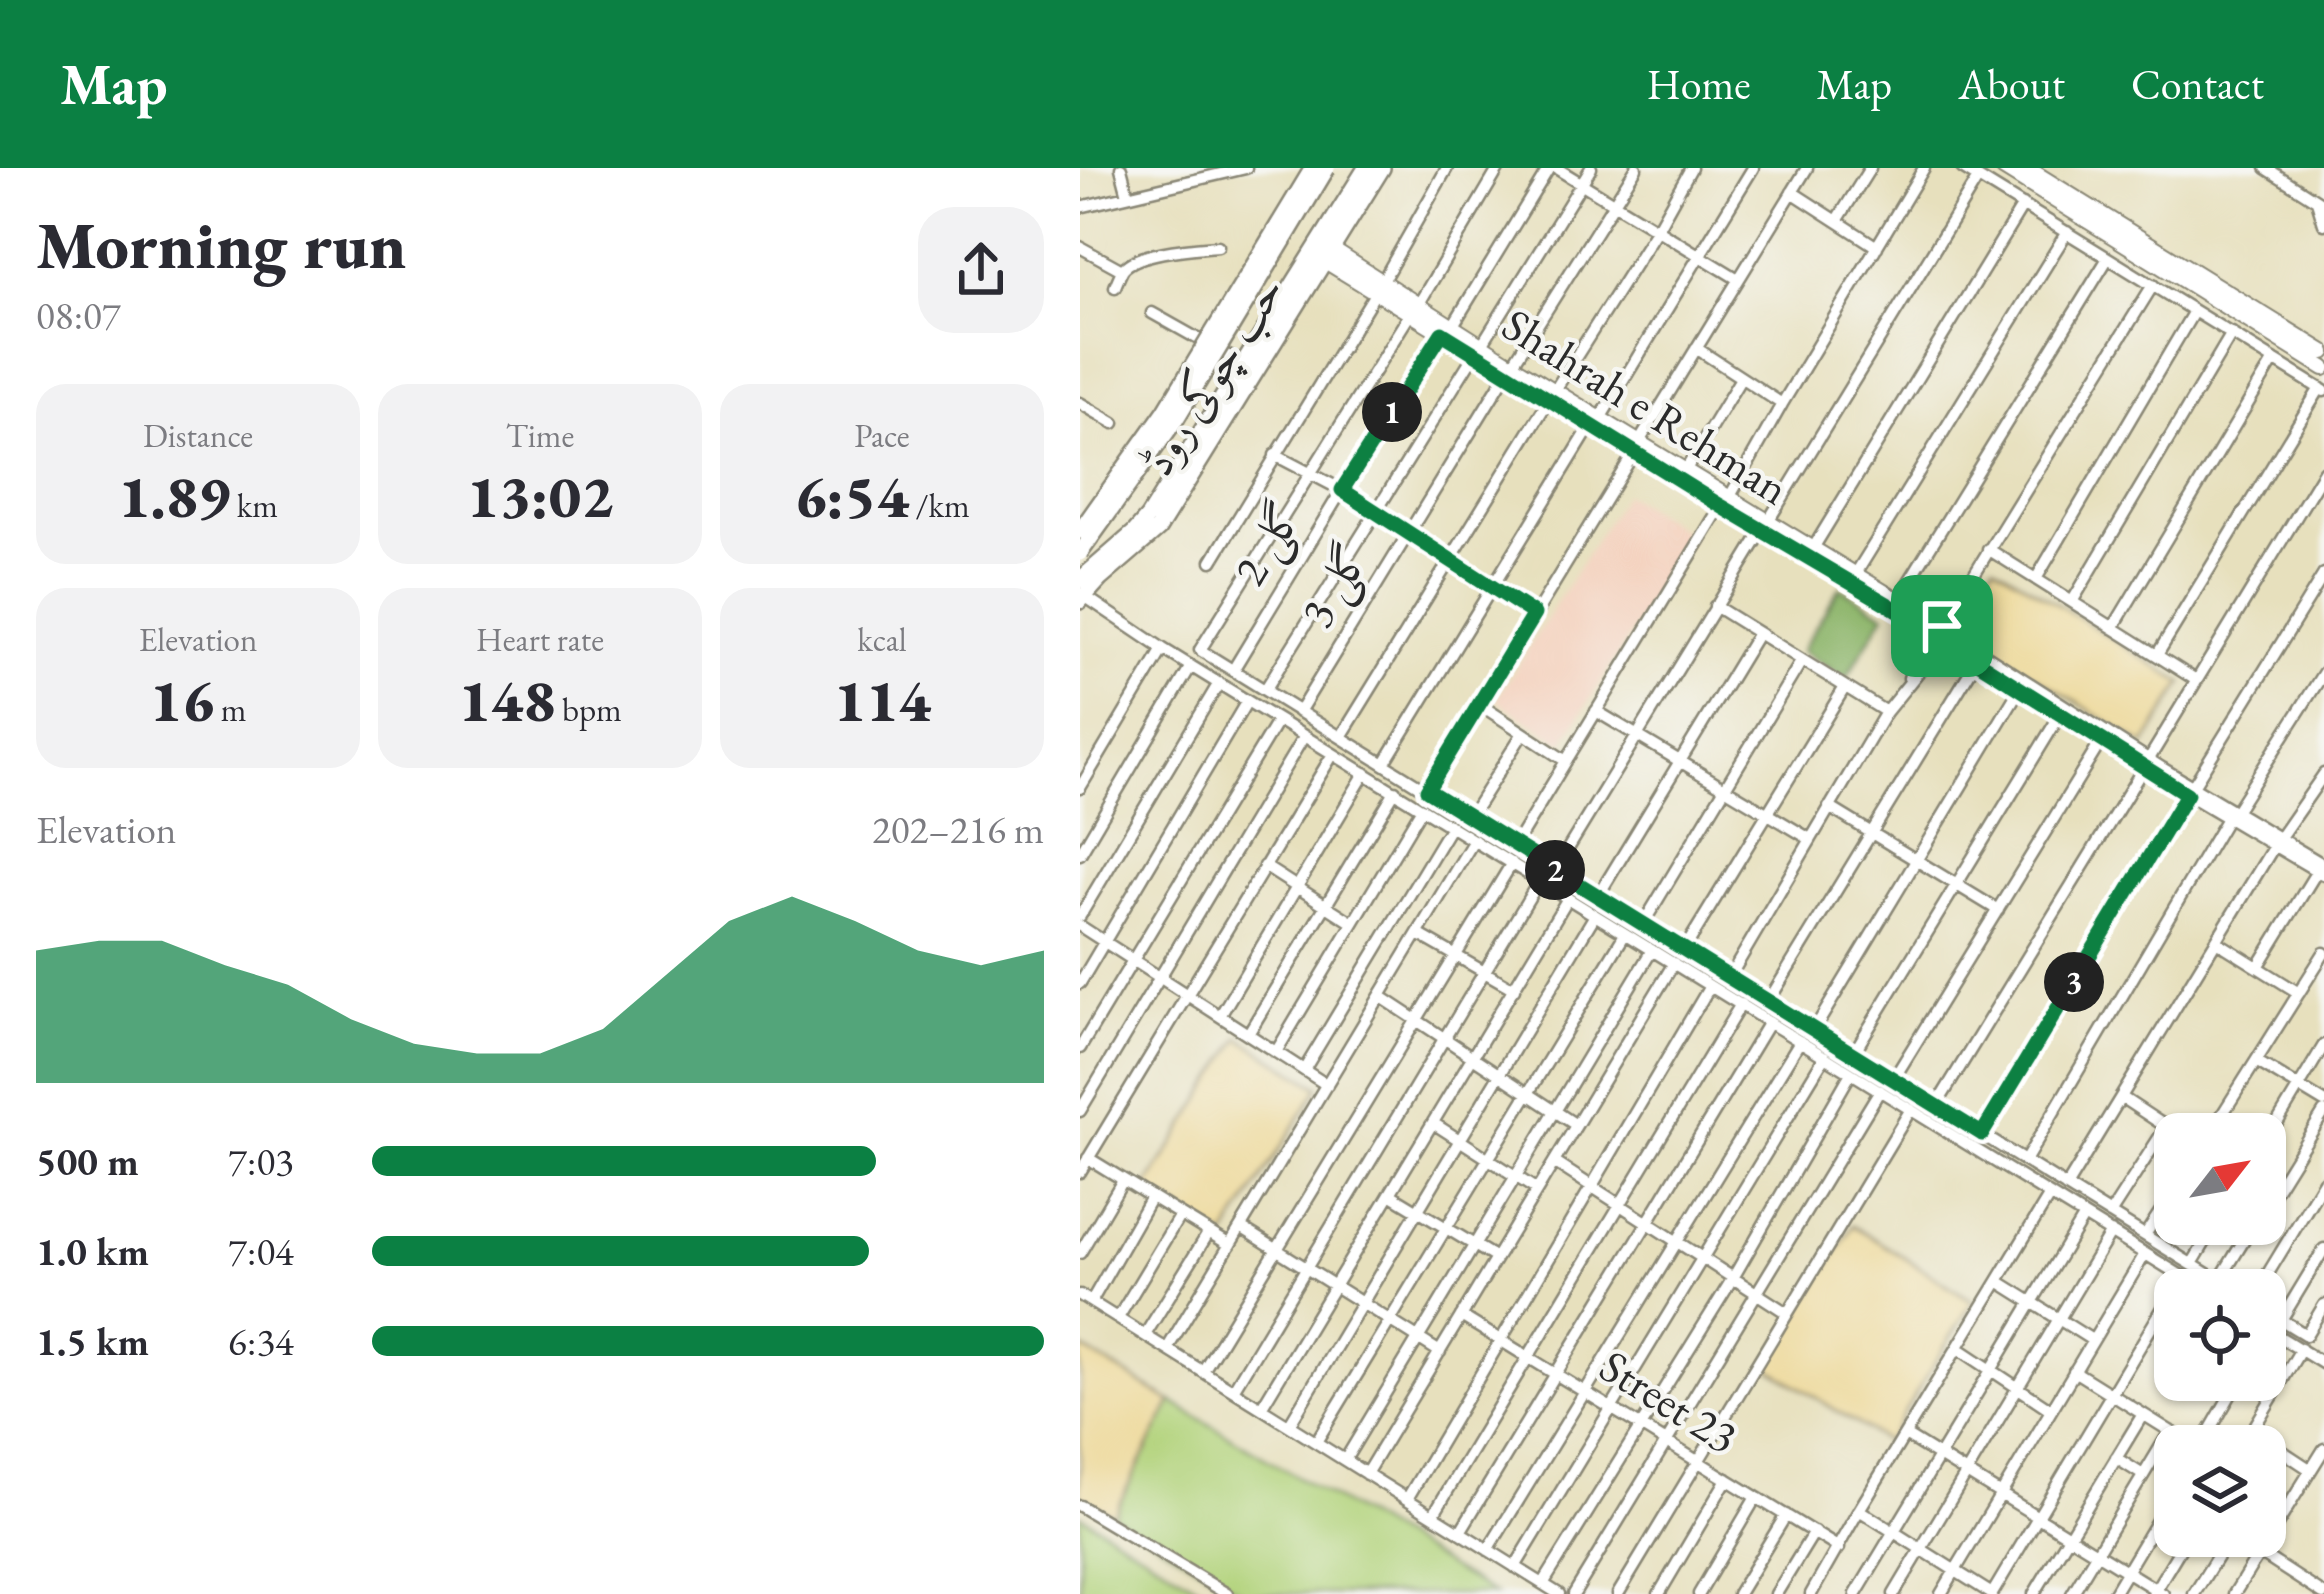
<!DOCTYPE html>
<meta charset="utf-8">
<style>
:root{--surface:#fff;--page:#f2f2f3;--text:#2b2b33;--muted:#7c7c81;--accent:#0b8043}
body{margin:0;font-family:"EB Garamond",Amiri,serif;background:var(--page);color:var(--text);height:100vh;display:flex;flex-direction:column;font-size:45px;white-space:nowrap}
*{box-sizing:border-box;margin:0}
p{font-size:39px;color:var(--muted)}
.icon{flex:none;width:66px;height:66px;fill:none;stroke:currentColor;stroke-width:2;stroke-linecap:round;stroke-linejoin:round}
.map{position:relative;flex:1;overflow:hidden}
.details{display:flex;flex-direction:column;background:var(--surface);width:1080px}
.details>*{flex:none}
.needle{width:78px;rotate:59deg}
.tools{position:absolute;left:1074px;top:945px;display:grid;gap:24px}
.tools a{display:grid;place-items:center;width:132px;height:132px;border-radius:24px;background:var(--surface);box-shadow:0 3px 9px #0004;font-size:60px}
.pin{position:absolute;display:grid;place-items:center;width:102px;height:102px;color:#fff;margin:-51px;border-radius:24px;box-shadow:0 6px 18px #0006}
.km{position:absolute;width:60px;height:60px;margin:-30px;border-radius:50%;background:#222;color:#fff;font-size:33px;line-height:60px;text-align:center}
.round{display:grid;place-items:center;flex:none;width:126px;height:126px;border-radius:36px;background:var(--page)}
.head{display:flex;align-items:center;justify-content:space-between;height:204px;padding:0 36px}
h1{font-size:66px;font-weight:800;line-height:90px}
.figures{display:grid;grid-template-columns:repeat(3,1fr);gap:18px;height:204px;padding:12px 36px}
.figures div{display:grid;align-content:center;border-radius:30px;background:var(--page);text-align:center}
.figures b{font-size:60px;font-weight:800}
.figures small{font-size:33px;font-weight:400}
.figures p{font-size:33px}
.chart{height:336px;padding:24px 36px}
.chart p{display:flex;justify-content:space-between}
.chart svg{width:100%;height:216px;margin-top:12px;fill:var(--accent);opacity:.7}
ul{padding:0 36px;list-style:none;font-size:39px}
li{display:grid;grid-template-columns:192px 144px 1fr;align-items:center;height:90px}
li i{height:30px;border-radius:15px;background:var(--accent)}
header{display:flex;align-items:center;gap:72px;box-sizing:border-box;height:168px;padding:0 60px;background:var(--accent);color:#fff}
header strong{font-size:57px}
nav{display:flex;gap:66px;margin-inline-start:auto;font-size:42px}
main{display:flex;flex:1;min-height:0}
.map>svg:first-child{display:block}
.built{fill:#f4d3c0}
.green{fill:#b2d37b;stroke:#6e7f53;stroke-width:3}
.forest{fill:#8db56b;stroke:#5c704b;stroke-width:3}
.sand{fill:#eeda9e;stroke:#8c8264;stroke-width:3}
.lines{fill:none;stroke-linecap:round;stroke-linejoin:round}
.minor-casing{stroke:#898674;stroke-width:15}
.major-casing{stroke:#898674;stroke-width:18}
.highway-casing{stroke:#898674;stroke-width:20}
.minor{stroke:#fff;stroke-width:10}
.major{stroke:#fff;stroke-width:14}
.highway{stroke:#fff;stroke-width:15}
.highway-bridge-casing{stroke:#898674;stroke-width:20;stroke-linecap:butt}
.highway-bridge{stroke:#fff;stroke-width:15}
.route-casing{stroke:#fff;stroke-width:24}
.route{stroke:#0b8043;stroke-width:15}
.labels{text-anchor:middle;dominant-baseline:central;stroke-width:9;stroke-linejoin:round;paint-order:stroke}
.street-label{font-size:45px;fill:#2b2b2b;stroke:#f6f6f2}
</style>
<header>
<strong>Map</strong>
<nav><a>Home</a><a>Map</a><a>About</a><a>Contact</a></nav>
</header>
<main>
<section class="details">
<div class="head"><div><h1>Morning run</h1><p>08:07</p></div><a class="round"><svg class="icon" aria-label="share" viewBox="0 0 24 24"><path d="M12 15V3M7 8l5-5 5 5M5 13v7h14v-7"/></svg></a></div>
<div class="figures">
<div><p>Distance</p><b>1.89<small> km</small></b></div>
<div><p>Time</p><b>13:02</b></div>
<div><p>Pace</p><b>6:54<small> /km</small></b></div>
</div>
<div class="figures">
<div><p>Elevation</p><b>16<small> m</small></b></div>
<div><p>Heart rate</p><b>148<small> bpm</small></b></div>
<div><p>kcal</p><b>114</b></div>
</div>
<div class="chart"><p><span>Elevation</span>202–216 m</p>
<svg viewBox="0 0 160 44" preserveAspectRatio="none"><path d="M0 44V17L10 15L20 15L30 20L40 24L50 31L60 36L70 38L80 38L90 33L100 22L110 11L120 6L130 11L140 17L150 20L160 17V44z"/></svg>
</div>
<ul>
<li><b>500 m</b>7:03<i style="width:75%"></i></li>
<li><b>1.0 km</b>7:04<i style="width:74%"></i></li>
<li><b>1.5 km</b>6:34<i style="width:100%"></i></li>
</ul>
</section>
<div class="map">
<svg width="1244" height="1426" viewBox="0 0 1244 1426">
<rect width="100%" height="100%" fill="#f6f6f2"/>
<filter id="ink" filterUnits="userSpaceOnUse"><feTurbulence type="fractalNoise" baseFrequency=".00833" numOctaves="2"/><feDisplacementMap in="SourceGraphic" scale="24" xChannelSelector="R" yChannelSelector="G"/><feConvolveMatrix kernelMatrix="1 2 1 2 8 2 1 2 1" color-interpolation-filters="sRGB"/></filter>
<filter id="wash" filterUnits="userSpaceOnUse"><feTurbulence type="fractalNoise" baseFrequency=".004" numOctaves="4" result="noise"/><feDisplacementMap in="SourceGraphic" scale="48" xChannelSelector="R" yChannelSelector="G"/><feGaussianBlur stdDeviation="2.7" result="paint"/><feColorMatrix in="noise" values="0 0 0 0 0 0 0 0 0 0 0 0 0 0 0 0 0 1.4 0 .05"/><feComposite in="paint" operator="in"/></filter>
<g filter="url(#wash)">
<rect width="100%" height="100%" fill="#e7e0bd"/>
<path class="built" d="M544 326 612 368 483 575 416 532Z"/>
<path class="green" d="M92 1234 414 1426H165L33 1347Z
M0 1347 123 1421 119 1426H0Z"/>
<path class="forest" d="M760 419 805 446 766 511 721 483Z"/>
<path class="sand" d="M914 396 1103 515 1065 577 876 458Z
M160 870 239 919 145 1070 66 1020Z
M773 1057 893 1133 806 1274 686 1198Z
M0 1179 92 1234 33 1347 0 1328Z"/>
</g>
<g filter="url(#ink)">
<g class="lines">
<g class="minor-casing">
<path id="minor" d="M41 0 48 27
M476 0 658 111
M882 0 1244 223
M1186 0 1244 37
M712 24 797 79
M1237 33 1244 56
M0 39 166 0
M757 53 790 0
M0 79 42 102
M35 119C36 116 41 104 43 101 58 83 115 80 138 78
M337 139 419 0
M72 145 168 199
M330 146 120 482 1153 1122
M372 159 469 0
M401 178 511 0
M616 180 702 236
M432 197 556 0
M475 222 577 61 611 0
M0 235 34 255
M521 249 673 0
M559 274 727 0
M195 287 262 322 454 445
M605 303 661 210
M649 330 702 236 844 0
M687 355 898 10
M908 381 1116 512
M732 382 943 37
M132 393 302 114 367 0
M775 407 987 64
M956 411 1114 143
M0 425 83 481 198 552 1124 1122
M817 433 1028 90
M992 434 1152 165
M635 438 806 544
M862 458 1073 117
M1033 460 1194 192
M865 461 1082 600 1244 697
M860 470 1107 626 1244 707
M1077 487 1240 220
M153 502 262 322 362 165
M829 510 837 490 852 469
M185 522 395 185
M399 536 486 593
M516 543 730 671
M219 544 426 206
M261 569 470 230
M1069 591 1244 303
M304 596 512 256
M1113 618 1244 406
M0 620 83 481
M347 623 554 285
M749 639 918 742
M1155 644 1244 504
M390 649 443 565
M435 677 641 338
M0 686 111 498
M184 698 273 755
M475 702 683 362
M518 728 678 465
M0 748 139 515
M563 756 722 492
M0 758 247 917
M338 766 434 821
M1136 773 1219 825
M604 782 765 519
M1178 799 1237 703
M649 810 806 544 844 497 858 470
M0 815 167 533
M300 828 496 957
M688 834 896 494
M140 848 285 605
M734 862 939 522
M168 866 315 623
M0 880 198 552
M196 884 342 640
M773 886 980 547
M1176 893 1244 934
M224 902 371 658
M813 912 1022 572
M1041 929 1097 966
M856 938 1064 599
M0 943 224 568
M353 955 457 1022
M902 966 1107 626
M1130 966 1244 785
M1185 975 1244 877
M8 990 150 1077
M945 993 1147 650
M474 994 707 1145
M0 1004 253 586
M986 1019 1194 678 1244 606
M310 1026 416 1090
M1185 1039 1244 944
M1030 1046 1086 959
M161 1059 360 1184
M1065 1067 1095 1021
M0 1085 43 1012
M1112 1096 1136 1056
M918 1113 1012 1172
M1139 1113 1174 1056
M1178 1122 1244 1013
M0 1127 479 1426
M11 1134 71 1029
M1185 1142 1226 1167 1244 1137
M381 1148 759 1380
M38 1150 100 1047
M1201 1152 1244 1081
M1185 1160 1244 1196
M65 1167 129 1064
M878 1180 970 1241
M87 1181 394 672
M123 1203 432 695
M994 1203 1114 1278
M153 1222 459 713
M181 1240 488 730
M209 1257 515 747
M1172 1263 1231 1302
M825 1267 1083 1426
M236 1274 545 766
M1121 1278 1159 1212
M1163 1278 1221 1181
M1036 1290 1063 1307
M265 1292 572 782
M286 1306 594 795
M1185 1311 1202 1283
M327 1331 630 818
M0 1338 147 1426
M779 1342 912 1426
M353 1347 661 836
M380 1364 689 854
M408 1382 720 873
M1180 1385 1243 1426
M435 1399 745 888
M463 1416 653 1110 771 905
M494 1426 800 922
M538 1426 831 941
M579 1426 647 1311
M619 1426 676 1329
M658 1426 706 1347
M696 1426 734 1364
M731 1426 779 1342 970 1027
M776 1426 1004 1048
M814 1426 1031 1064
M861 1426 1065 1086
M912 1426 1102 1108
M954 1426 1063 1246
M992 1426 1090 1263
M1033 1426 1095 1322
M1073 1426 1108 1368
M1114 1426 1150 1368
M1154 1426 1244 1281"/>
</g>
<g class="major-casing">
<path id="major" d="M923 0 1244 200
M947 0 1244 184
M245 77 432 197 858 457
M237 88 673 356"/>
</g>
<g class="highway-casing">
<path id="highway" d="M0 412 54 365 68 349 286 0
M0 433 20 411 78 361 302 0"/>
</g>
<use href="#minor" class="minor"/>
<use href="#major" class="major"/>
<use href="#highway" class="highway"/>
<g class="highway-bridge-casing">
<path id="highway-bridge" d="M0 363 86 242 233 0
M0 385 96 251 247 0"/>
</g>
<use href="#highway-bridge" class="highway-bridge"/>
</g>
</g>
<g class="lines" filter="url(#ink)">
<g class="route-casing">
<path id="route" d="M362 165 641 338 853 463 858 457 862 458 866 465 860 470 1107 626 902 966 347 622 454 446 262 322Z"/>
</g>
<use href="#route" class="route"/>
</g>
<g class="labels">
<g class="street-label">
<text transform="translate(132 207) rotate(-58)">حب چوکی روڈ</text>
<text transform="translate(566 238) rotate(32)">Shahrah e Rehman</text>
<text transform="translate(187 375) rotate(-59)">گلی 2</text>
<text transform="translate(254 417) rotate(-59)">گلی 3</text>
<text transform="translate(589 1233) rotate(32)">Street 23</text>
</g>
</g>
</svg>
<div class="tools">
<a><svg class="needle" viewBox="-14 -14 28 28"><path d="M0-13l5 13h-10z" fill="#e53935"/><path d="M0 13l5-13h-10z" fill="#7c7c81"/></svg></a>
<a><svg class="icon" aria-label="locate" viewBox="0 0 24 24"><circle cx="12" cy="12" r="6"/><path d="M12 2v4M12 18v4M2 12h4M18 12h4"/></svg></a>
<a><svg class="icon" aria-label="layers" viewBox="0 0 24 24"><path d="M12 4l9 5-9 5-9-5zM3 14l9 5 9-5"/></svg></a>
</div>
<div class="pin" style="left:862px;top:458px;background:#1e9e55"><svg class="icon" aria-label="arrive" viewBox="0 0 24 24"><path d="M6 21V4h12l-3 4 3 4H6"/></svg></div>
<b class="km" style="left:312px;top:244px">1</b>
<b class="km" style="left:475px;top:702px">2</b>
<b class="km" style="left:994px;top:814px">3</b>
</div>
</main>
